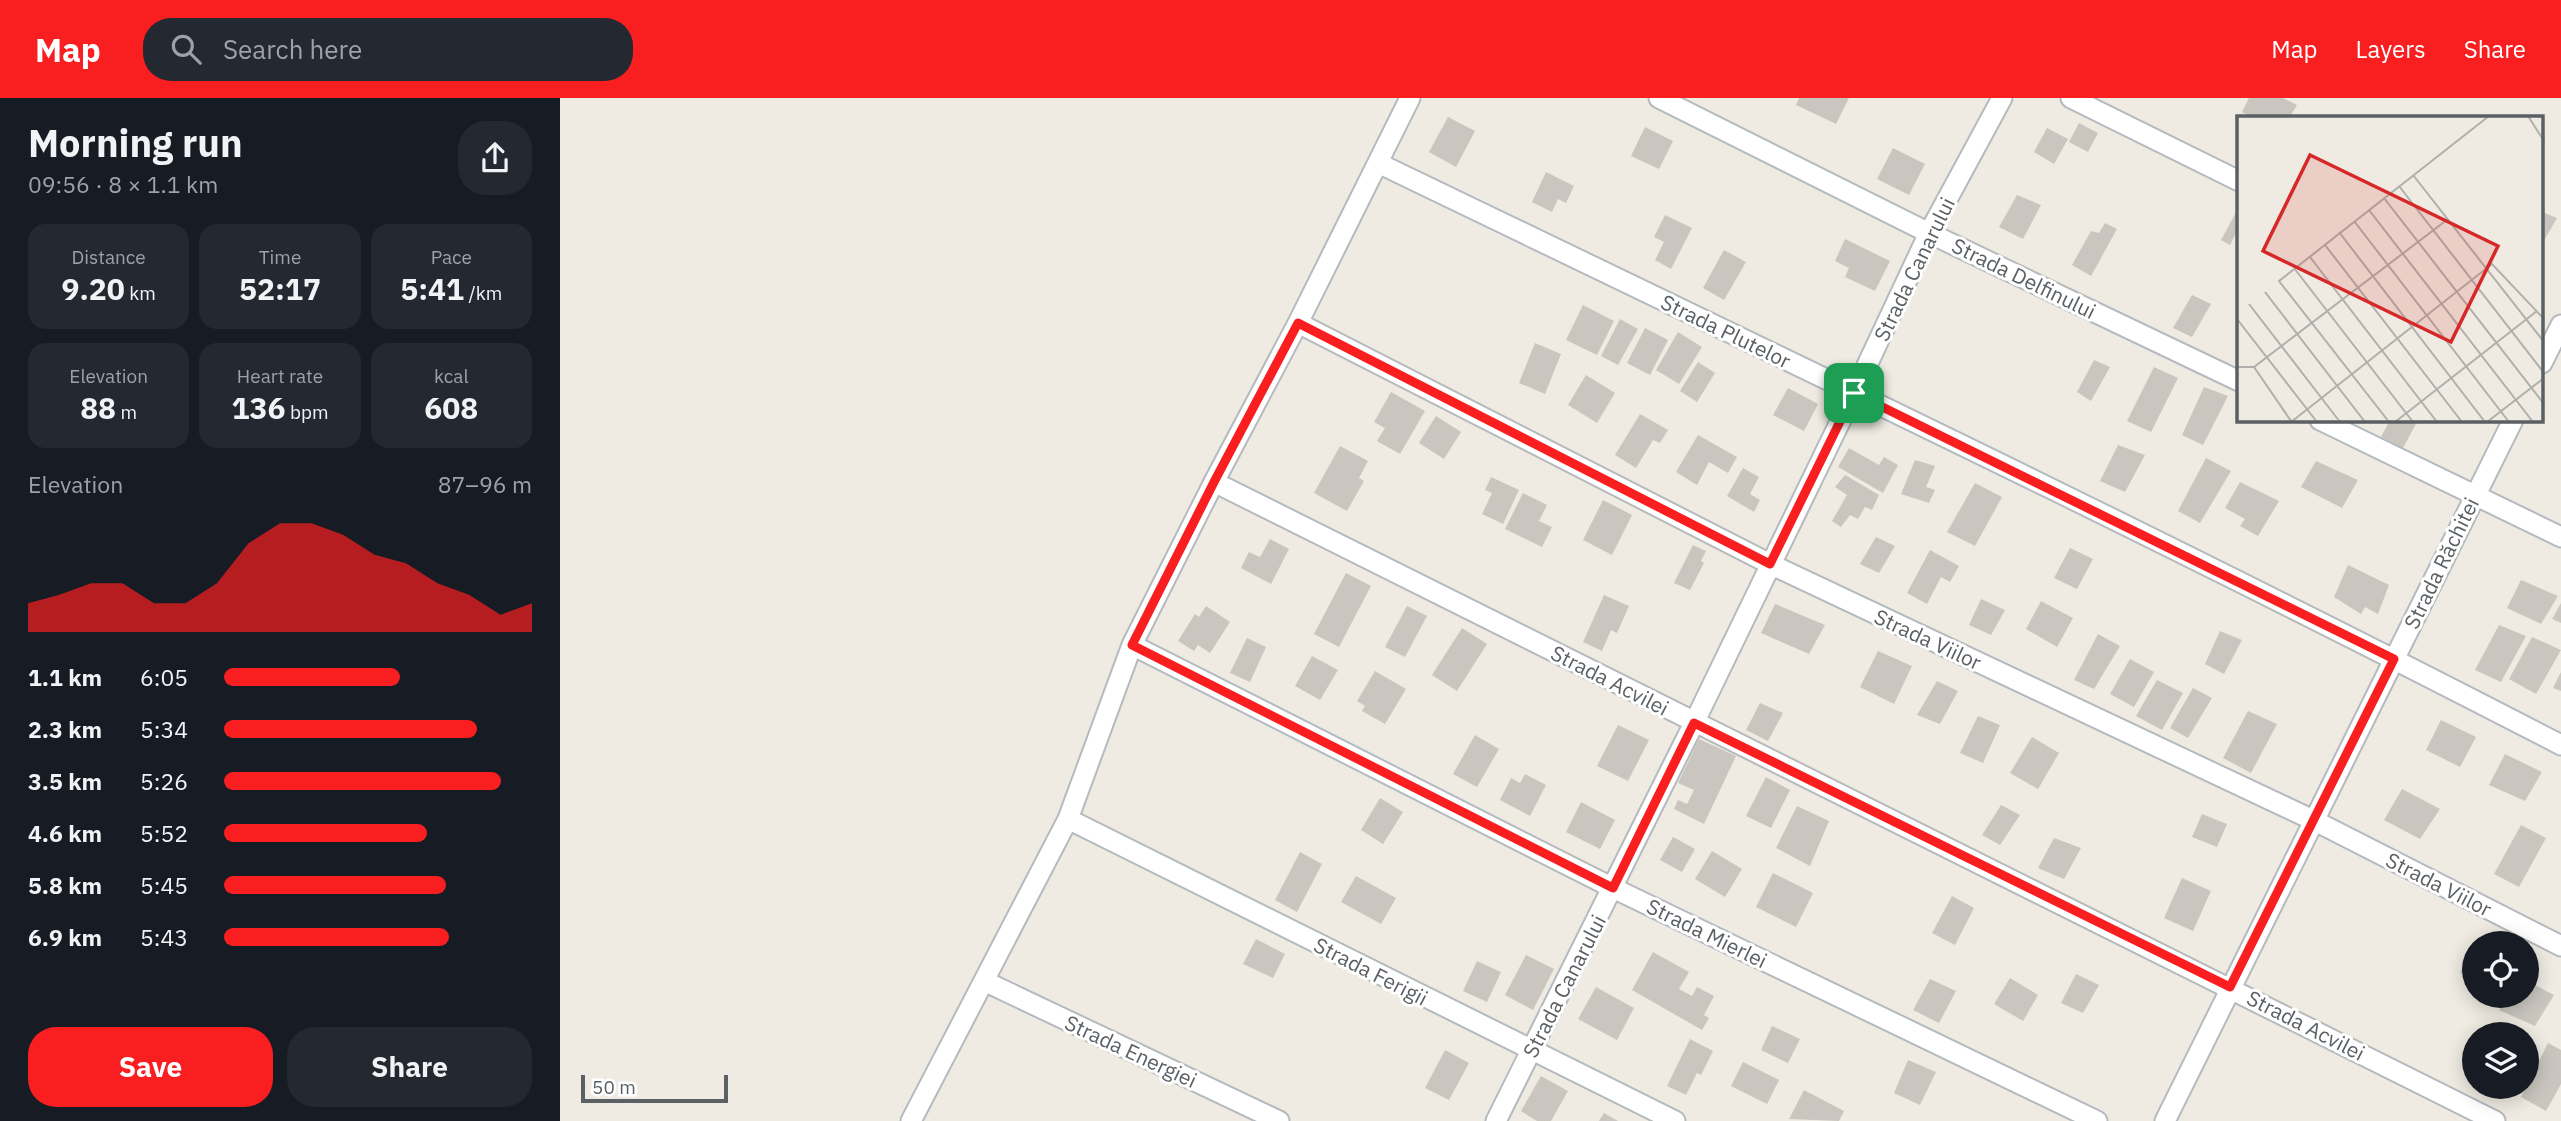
<!DOCTYPE html>
<meta charset="utf-8">
<style>
:root{--surface:#171b24;--page:#242831;--text:#f1f3f6;--muted:#9ea1a6;--accent:#f91e20}
body{margin:0;font-family:"IBM Plex Sans",sans-serif;background:var(--page);color:var(--text);height:100vh;display:flex;flex-direction:column;font-size:26px;white-space:nowrap}
*{box-sizing:border-box;margin:0}
p{font-size:23px;color:var(--muted)}
.icon{flex:none;width:38px;height:38px;fill:none;stroke:currentColor;stroke-width:2;stroke-linecap:round;stroke-linejoin:round}
.map{position:relative;flex:1;overflow:hidden}
.side{display:flex;flex-direction:column;background:var(--surface);width:560px}
.side>*{flex:none}
.buttons{position:absolute;left:1902px;top:833px;display:grid;gap:14px}
.buttons a{display:grid;place-items:center;width:77px;height:77px;border-radius:50%;background:var(--surface);box-shadow:0 4px 18px #0003;font-size:35px}
.scale{position:absolute;left:21px;bottom:18px;width:147px;box-sizing:border-box;padding-left:7px;border:4px solid #5b6065;border-top:0;font-size:19px;line-height:24px;white-space:nowrap;color:#5b6065;-webkit-text-stroke:5px #fff;paint-order:stroke}
.pin{position:absolute;display:grid;place-items:center;width:60px;height:60px;color:#fff;margin:-30px;border-radius:14px;box-shadow:0 4px 10px #0006}
.round{display:grid;place-items:center;flex:none;width:74px;height:74px;border-radius:28px;background:var(--page)}
.headline{display:flex;align-items:center;justify-content:space-between;height:119px;padding:0 28px}
h1{font-size:38px;font-weight:700;line-height:52px}
.stats{display:grid;grid-template-columns:repeat(3,1fr);gap:10px;height:119px;padding:7px 28px}
.stats div{display:grid;align-content:center;border-radius:18px;background:var(--page);text-align:center}
.stats b{font-size:30px;font-weight:700}
.stats small{font-size:19px;font-weight:400}
.stats p{font-size:19px}
.chart{height:196px;padding:14px 28px}
.chart p{display:flex;justify-content:space-between}
.chart svg{width:100%;height:126px;margin-top:7px;fill:var(--accent);opacity:.7}
.cta{display:flex;gap:14px;margin-top:auto;padding:14px 28px}
.cta a{flex:1;height:80px;border-radius:28px;background:var(--accent);color:#fff;font-size:28px;font-weight:700;line-height:80px;text-align:center}
.cta a+a{background:var(--page);color:var(--text)}
ul{padding:0 28px;list-style:none;font-size:23px}
li{display:grid;grid-template-columns:112px 84px 1fr;align-items:center;height:52px}
li i{height:18px;border-radius:9px;background:var(--accent)}
header{display:flex;align-items:center;gap:42px;box-sizing:border-box;height:98px;padding:0 35px;background:var(--accent);color:#fff}
header strong{font-size:33px}
nav{display:flex;gap:38px;margin-inline-start:auto;font-size:24px}
.search{width:490px;height:63px;background:var(--page);display:flex;align-items:center;gap:18px;box-sizing:border-box;padding:0 24px;border-radius:28px;color:var(--muted);font-size:26px}
main{display:flex;flex:1;min-height:0}
.map>svg:first-child{display:block}
.building{fill:#cac6bf}
.lines{fill:none;stroke-linecap:round;stroke-linejoin:round}
.street-casing{stroke:#b5babe;stroke-width:23}
.street{stroke:#fff;stroke-width:19}
.route-casing{stroke:#fff;stroke-width:14}
.route{stroke:#f91e20;stroke-width:9}
.labels{text-anchor:middle;dominant-baseline:central;stroke-width:6;stroke-linejoin:round;paint-order:stroke}
.street-label{font-size:21px;fill:#5b6065;stroke:#fff}
.inset-road{fill:none;stroke:#b0afac;stroke-width:2}
.view{fill:#d62828;fill-opacity:0.15;stroke:#d62828;stroke-width:3.5}
.inset-edge{fill:none;stroke:#5b6065;stroke-width:3.5}
</style>
<header>
<strong>Map</strong>
<div class="search"><svg class="icon" aria-label="search" viewBox="0 0 24 24"><circle cx="10" cy="10" r="6"/><path d="M15 15l6 6"/></svg>Search here</div>
<nav><a>Map</a><a>Layers</a><a>Share</a></nav>
</header>
<main>
<section class="side">
<div class="headline"><div><h1>Morning run</h1><p>09:56 · 8 × 1.1 km</p></div><a class="round"><svg class="icon" aria-label="share" viewBox="0 0 24 24"><path d="M12 15V3M7 8l5-5 5 5M5 13v7h14v-7"/></svg></a></div>
<div class="stats">
<div><p>Distance</p><b>9.20<small> km</small></b></div>
<div><p>Time</p><b>52:17</b></div>
<div><p>Pace</p><b>5:41<small> /km</small></b></div>
</div>
<div class="stats">
<div><p>Elevation</p><b>88<small> m</small></b></div>
<div><p>Heart rate</p><b>136<small> bpm</small></b></div>
<div><p>kcal</p><b>608</b></div>
</div>
<div class="chart"><p><span>Elevation</span>87–96 m</p>
<svg viewBox="0 0 160 44" preserveAspectRatio="none"><path d="M0 44V34L10 31L20 27L30 27L40 34L50 34L60 27L70 13L80 6L90 6L100 10L110 17L120 20L130 27L140 31L150 38L160 34V44z"/></svg>
</div>
<ul>
<li><b>1.1 km</b>6:05<i style="width:57%"></i></li>
<li><b>2.3 km</b>5:34<i style="width:82%"></i></li>
<li><b>3.5 km</b>5:26<i style="width:90%"></i></li>
<li><b>4.6 km</b>5:52<i style="width:66%"></i></li>
<li><b>5.8 km</b>5:45<i style="width:72%"></i></li>
<li><b>6.9 km</b>5:43<i style="width:73%"></i></li>
</ul>
<div class="cta"><a>Save</a><a>Share</a></div>
</section>
<div class="map">
<svg width="2001" height="1023" viewBox="0 0 2001 1023">
<rect width="100%" height="100%" fill="#efebe2"/>
<path class="building" d="M1239 0H1289L1276 26 1236 7Z
M1689 0H1723L1737 7 1730 19H1691L1682 14Z
M888 19 915 33 896 69 869 54Z
M1519 25 1538 35 1528 54 1509 44Z
M1085 29 1113 43 1099 71 1071 58Z
M1487 30 1508 41 1494 66 1474 54Z
M1333 50 1365 66 1349 97 1317 81Z
M986 74 1014 88 1006 105 998 101 992 114 972 104Z
M1457 97 1481 107 1463 141 1439 129Z
M1679 109V129L1670 147 1661 142Z
M1982 114 1997 120 1982 146Z
M1105 117 1132 130 1111 171 1095 162 1104 144 1094 139Z
M1545 125 1557 131 1531 178 1512 167 1531 133 1539 135Z
M1285 141 1330 163 1315 193 1285 179 1289 170 1275 163Z
M1164 152 1186 164 1164 202 1143 190Z
M1632 197 1651 206 1632 239 1613 230Z
M1023 207 1054 223 1037 257 1006 242Z
M1060 221 1078 231 1058 267 1041 258Z
M1085 230 1108 242 1090 277 1067 265Z
M1118 234 1142 249 1119 286 1096 272Z
M975 245 1001 256 985 296 959 285Z
M1534 262 1550 269 1531 303 1517 294Z
M1138 264 1155 275 1137 304 1120 293Z
M1594 269 1618 280 1591 334 1567 323Z
M1026 277 1055 295 1037 325 1008 307Z
M1644 289 1668 298 1643 347 1622 337Z
M1228 290 1258 306 1244 333 1213 317Z
M831 294 865 313 840 356 817 343 825 330 814 324Z
M1080 316 1108 332 1100 345 1093 342 1076 370 1055 357Z
M876 318 901 334 884 361 859 345Z
M1830 322H1858L1843 350 1821 339Z
M1138 337 1177 359 1168 375 1149 364 1137 387 1116 374Z
M1558 347 1585 357 1565 394 1540 383Z
M780 348 808 363 799 380 804 383 787 413 754 395Z
M1289 350 1319 367 1324 359 1338 367 1323 395 1278 369Z
M1646 360 1671 373 1640 425 1618 413Z
M1355 362 1375 368 1366 389 1375 392 1369 405 1341 396Z
M1756 363 1798 382 1782 410 1741 389Z
M1183 370 1199 379 1190 396 1200 402 1194 414 1167 398Z
M1285 377 1319 397 1312 412 1305 409 1298 421 1290 417 1281 429 1272 423 1287 397 1275 389Z
M931 379 959 392 943 426 922 416 932 395 925 392Z
M1680 384 1719 403 1698 438 1680 428 1685 421 1665 410Z
M1415 385 1442 399 1415 448 1387 434Z
M963 395 987 407 979 423 992 429 982 449 945 431Z
M1043 402 1072 417 1052 457 1023 442Z
M1316 439 1335 448 1319 475 1300 466Z
M710 441 729 451 711 486 681 470 689 454 700 459Z
M1133 447 1146 453 1141 463 1144 465 1130 492 1114 485Z
M1510 450 1533 461 1517 491 1494 480Z
M1370 452 1399 468 1390 484 1381 479 1367 506 1347 495Z
M1788 467 1829 487 1818 516 1805 509 1801 516 1774 499Z
M786 475 811 488 779 549 754 536Z
M1961 482 1998 498 1981 526 1947 510Z
M1044 497 1069 508 1057 535 1051 532 1042 553 1023 544Z
M1421 501 1445 512 1431 537 1409 527Z
M1481 503 1513 520 1497 549 1466 531Z
M2001 505V525L1992 521Z
M1215 506 1265 527 1249 556 1201 535Z
M646 508 670 524 650 555 638 547 634 553 618 543 635 516 639 519Z
M847 508 867 518 845 559 825 549Z
M1939 527 1966 538 1941 584 1915 572Z
M902 530 927 546 897 593 872 577Z
M1660 533 1682 542 1664 576 1645 566Z
M1538 536 1560 548 1534 591 1514 582Z
M1972 539 2001 552 1976 596 1949 581Z
M687 540 706 549 690 584 670 575Z
M1318 553 1352 568 1334 606 1300 589Z
M752 558 778 572 760 602 735 588Z
M1570 561 1594 574 1574 609 1550 596Z
M815 573 846 591 825 626 802 613 805 608 797 603Z
M2001 574V593L1993 590Z
M1597 582 1623 595 1602 632 1576 618Z
M1377 583 1398 593 1380 626 1357 617Z
M1633 590 1652 600 1628 640 1610 630Z
M1200 605 1223 615 1208 643 1186 632Z
M1688 613 1717 626 1691 675 1663 660Z
M1418 618 1440 627 1423 665 1400 655Z
M1881 622 1916 639 1900 669 1866 652Z
M1058 627 1089 642 1068 683 1037 668Z
M915 637 939 651 917 689 893 676Z
M1472 639 1499 655 1478 691 1450 675Z
M1139 641 1176 658 1144 726 1114 711 1118 702 1127 706 1134 692 1118 685Z
M1945 656 1982 674 1965 703 1929 687Z
M965 676 986 687 970 718 940 702 951 680 960 685Z
M1206 679 1230 692 1211 730 1186 718Z
M1842 691 1880 711 1860 741 1824 722Z
M820 700 843 714 823 746 801 732Z
M1021 704 1055 722 1040 751 1006 734Z
M1441 707 1460 717 1440 747 1422 737Z
M1237 708 1269 723 1250 768 1216 750Z
M1642 716 1667 726 1657 749 1632 739Z
M1961 727 1986 740 1959 789 1934 776Z
M1113 739 1135 751 1122 774 1100 762Z
M1494 740 1521 750 1504 781 1478 770Z
M1152 753 1182 771 1165 799 1135 781Z
M740 754 762 766 737 814 715 802Z
M1213 775 1253 795 1236 829 1196 809Z
M796 778 836 800 821 826 781 804Z
M1622 780 1651 793 1633 833 1604 820Z
M1392 798 1414 810 1395 847 1372 835Z
M696 841 725 856 713 880 683 866Z
M1914 847V881L1900 875Z
M1093 854 1129 874 1119 891 1132 898 1137 889 1154 898 1144 917 1149 920 1142 932 1072 892Z
M966 857 994 871 973 912 945 897Z
M917 863 941 874 927 904 903 893Z
M1516 876 1539 887 1523 915 1501 905Z
M1450 880 1478 897 1463 923 1434 906Z
M1370 881 1396 893 1379 925 1353 912Z
M1967 883 1994 897 1975 928 1939 912 1948 898H1967Z
M1036 889 1074 910 1057 942 1018 921Z
M1212 928 1240 941 1228 965 1201 952Z
M1130 941 1153 953 1141 977 1137 975 1126 997 1107 988Z
M1988 945 2001 952V986L1986 1013 1961 999Z
M885 952 909 965 889 1002 865 990Z
M1348 962 1376 974 1360 1007 1334 995Z
M1183 964 1219 982 1207 1006 1171 988Z
M981 978 1008 993 991 1023H977L961 1013Z
M1244 992 1284 1013 1279 1023 1229 1021Z
M1044 1015 1058 1023H1039Z"/>
<g class="lines">
<g class="street-casing">
<path id="street" d="M1099 0 1369 135 1679 283
M1511 0 1679 83
M818 65C1214 256 1611 445 2001 647
M738 225 1210 466 1755 723 2001 848
M1982 265 2001 227
M1760 322 2001 439
M654 384C1080 598 1509 807 1935 1023
M572 547 1053 790 1537 1023
M508 721 1115 1023
M424 883 719 1023
M351 1023 508 721 572 547 654 384 738 225 850 0
M936 1023 1134 625 1294 295 1369 135 1442 0
M1605 1023 1953 322"/>
</g>
<use href="#street" class="street"/>
</g>
<g class="lines">
<g class="route-casing">
<path id="route" d="M738 225 1210 466 1294 295 1834 561 1670 889 1134 625 1053 790 572 547 654 384Z"/>
</g>
<use href="#route" class="route"/>
</g>
<g class="labels">
<g class="street-label">
<text transform="translate(1354 171) rotate(-64)">Strada Canarului</text>
<text transform="translate(1464 180) rotate(26)">Strada Delfinului</text>
<text transform="translate(1166 233) rotate(26)">Strada Plutelor</text>
<text transform="translate(1881 465) rotate(-64)">Strada Răchitei</text>
<text transform="translate(1368 541) rotate(25)">Strada Viilor</text>
<text transform="translate(1050 582) rotate(27)">Strada Acvilei</text>
<text transform="translate(1879 786) rotate(27)">Strada Viilor</text>
<text transform="translate(1147 835) rotate(26)">Strada Mierlei</text>
<text transform="translate(811 873) rotate(27)">Strada Ferigii</text>
<text transform="translate(1004 888) rotate(-63)">Strada Canarului</text>
<text transform="translate(1746 927) rotate(27)">Strada Acvilei</text>
<text transform="translate(571 953) rotate(25)">Strada Energiei</text>
</g>
</g>
<g transform="translate(1677 18)">
<rect width="306" height="306" fill="#efebe2"/>
<path class="inset-road" d="M291 0 307 25M176 59 307 226M162 70 307 257M147 82 307 288M132 94 296 306M117 105 272 306M102 116 248 306M88 129 225 306M73 141 200 306M57 152 176 306M28 176 128 306M12 188 103 306M0 203 80 306M0 251H17L211 103M17 251 54 305M54 306 255 148 307 203M152 306 42 165 252 0M158 306 300 195M250 306 307 262"/>
<path class="view" d="M73 39 261 130 214 226 26 135Z"/>
<rect width="306" height="306" class="inset-edge"/>
</g>
</svg>
<div class="buttons">
<a><svg class="icon" aria-label="locate" viewBox="0 0 24 24"><circle cx="12" cy="12" r="6"/><path d="M12 2v4M12 18v4M2 12h4M18 12h4"/></svg></a>
<a><svg class="icon" aria-label="layers" viewBox="0 0 24 24"><path d="M12 4l9 5-9 5-9-5zM3 14l9 5 9-5"/></svg></a>
</div>
<div class="scale">50 m</div>
<div class="pin" style="left:1294px;top:295px;background:#1e9e55"><svg class="icon" aria-label="arrive" viewBox="0 0 24 24"><path d="M6 21V4h12l-3 4 3 4H6"/></svg></div>
</div>
</main>
